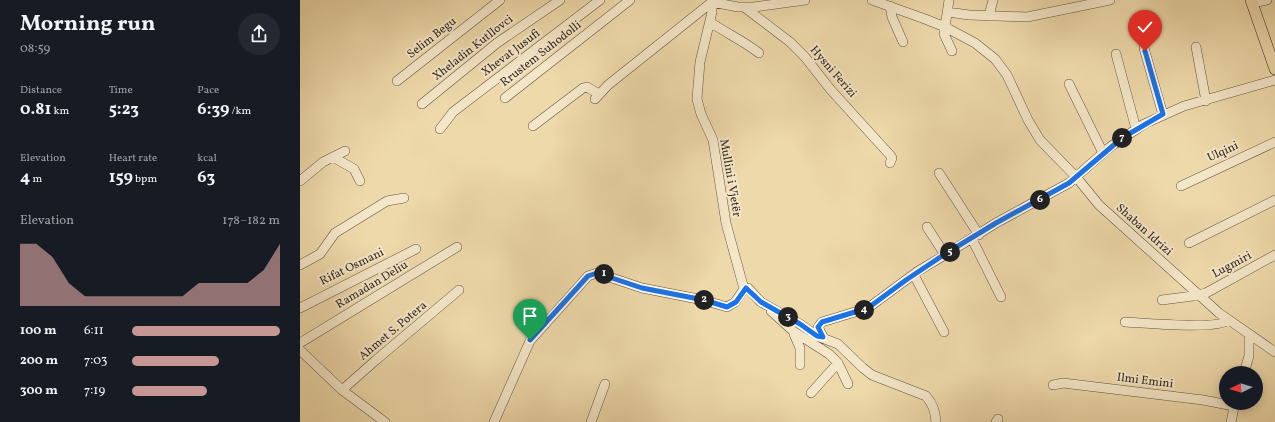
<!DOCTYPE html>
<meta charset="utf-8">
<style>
:root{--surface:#171b24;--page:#242831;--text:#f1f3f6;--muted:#9ea1a6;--accent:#c59692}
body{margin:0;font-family:Vollkorn,serif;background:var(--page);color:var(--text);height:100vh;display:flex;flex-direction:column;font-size:15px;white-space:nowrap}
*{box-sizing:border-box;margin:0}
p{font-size:13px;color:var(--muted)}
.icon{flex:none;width:22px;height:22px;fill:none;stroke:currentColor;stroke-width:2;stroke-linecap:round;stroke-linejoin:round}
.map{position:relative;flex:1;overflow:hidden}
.side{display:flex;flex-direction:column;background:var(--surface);width:300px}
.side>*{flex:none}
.needle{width:26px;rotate:265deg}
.buttons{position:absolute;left:919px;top:366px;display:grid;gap:8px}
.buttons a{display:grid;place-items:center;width:44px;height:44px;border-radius:50%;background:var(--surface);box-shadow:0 2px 10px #0003;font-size:20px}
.pin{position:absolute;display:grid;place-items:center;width:34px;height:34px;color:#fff;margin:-41px -17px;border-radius:50% 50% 50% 0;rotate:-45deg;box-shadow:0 0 4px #0007}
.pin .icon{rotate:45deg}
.km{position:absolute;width:20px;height:20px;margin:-10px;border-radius:50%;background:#222;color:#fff;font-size:11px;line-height:20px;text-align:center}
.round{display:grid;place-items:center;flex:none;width:42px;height:42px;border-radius:21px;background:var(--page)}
.headline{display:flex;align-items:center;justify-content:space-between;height:68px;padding:0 20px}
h1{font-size:22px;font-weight:700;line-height:30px}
.stats{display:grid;grid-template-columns:repeat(3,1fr);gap:6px;height:68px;padding:4px 20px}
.stats div{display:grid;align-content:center}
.stats b{font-size:17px;font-weight:700}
.stats small{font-size:11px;font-weight:400}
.stats p{font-size:11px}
.chart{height:112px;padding:8px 20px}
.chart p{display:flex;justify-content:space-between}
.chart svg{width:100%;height:72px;margin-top:4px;fill:var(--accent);opacity:.7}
ul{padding:0 20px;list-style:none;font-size:13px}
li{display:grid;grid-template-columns:64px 48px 1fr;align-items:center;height:30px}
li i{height:10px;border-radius:5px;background:var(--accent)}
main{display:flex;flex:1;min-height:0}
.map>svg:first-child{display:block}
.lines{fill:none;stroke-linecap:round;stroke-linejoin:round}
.minor-casing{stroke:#635643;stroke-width:10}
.major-casing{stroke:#352a21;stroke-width:12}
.minor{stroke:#f4e6c8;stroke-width:9}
.major{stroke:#eed9aa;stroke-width:11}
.route-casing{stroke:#fff;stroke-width:8}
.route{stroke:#1a73e8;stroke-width:5}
.labels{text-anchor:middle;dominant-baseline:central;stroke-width:4;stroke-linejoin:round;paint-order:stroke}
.street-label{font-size:12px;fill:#352a21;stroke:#f4e6c8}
</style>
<main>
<section class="side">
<div class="headline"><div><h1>Morning run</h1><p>08:59</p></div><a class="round"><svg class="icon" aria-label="share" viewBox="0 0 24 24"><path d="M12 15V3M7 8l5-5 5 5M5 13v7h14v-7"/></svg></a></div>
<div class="stats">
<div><p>Distance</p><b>0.81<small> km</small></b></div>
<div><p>Time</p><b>5:23</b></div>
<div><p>Pace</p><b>6:39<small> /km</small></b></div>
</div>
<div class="stats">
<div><p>Elevation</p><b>4<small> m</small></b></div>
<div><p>Heart rate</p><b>159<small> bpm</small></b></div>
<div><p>kcal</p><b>63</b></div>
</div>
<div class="chart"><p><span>Elevation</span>178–182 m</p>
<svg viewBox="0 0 160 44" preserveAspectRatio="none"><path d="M0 44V6L10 6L20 14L30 30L40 38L50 38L60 38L70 38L80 38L90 38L100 38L110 30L120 30L130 30L140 30L150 22L160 6V44z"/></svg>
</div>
<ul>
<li><b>100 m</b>6:11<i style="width:100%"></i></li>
<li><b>200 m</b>7:03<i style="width:59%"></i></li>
<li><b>300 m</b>7:19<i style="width:51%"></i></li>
</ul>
</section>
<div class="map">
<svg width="975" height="422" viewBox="0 0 975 422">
<rect width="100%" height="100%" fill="#eed9aa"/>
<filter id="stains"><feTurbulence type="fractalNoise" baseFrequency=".005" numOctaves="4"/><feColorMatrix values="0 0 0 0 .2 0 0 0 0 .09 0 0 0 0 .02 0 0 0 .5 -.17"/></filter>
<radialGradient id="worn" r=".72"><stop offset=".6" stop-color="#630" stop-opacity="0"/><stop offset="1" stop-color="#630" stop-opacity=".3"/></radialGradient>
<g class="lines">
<g class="minor-casing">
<path id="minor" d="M412 0V12L400 62 397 99 401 114 413 140 426 223 444 289
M572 0 625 19 645 27 675 43 695 59 707 75 728 120 740 140 777 178 799 205 919 313 975 352
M649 0 644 34 652 51
M412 2 438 7H454L505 0
M952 3 967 0
M590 6 592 17 603 42
M444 7 490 42 505 57 530 89 590 155 592 158 590 163
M648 12 669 15 727 17 810 0
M689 16 693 0
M410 22C426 33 444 41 459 53
M896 47 906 101
M844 48 863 115
M816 54 836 129
M97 81 200 0
M769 84 803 153
M205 98 330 0
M295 99 308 85 412 2
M122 104 197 43 260 0
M233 126 283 88 287 87 299 94
M140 129 153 112 300 0
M33 157 54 169 60 181
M639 173 679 235
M0 181 23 162 45 151
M881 186 975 142
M627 227 645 255
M672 239 701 297
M889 243 975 200
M0 265 20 254 35 233 87 201 104 198
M614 275 644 332
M862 300 893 296 906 293 975 255
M0 308 116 249
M471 311 493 331 529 354 538 363 548 384
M825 322C842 323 919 330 928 320
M494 334 500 348V365
M523 337 518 327 522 322 568 308 618 271 645 255 696 223 769 183 810 147 844 124 884 106 975 80
M0 343 157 247
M0 350 42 390 85 422
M944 373 949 356V334
M753 385 763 383 903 400 934 406
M42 390 76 360 159 290
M511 393 538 363
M194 422 230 341 288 276 297 273 342 288 403 300 427 307 435 302 444 289 448 288 461 302 500 324 517 336 538 344 563 368 572 375 626 396C633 404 635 411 636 422
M291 422 305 384
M696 422 698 419
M931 422 935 403"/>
</g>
<g class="major-casing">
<path id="major" d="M951 0 975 69"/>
</g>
<use href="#minor" class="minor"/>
<use href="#major" class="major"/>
</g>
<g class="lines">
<g class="route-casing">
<path id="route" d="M230 340 288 276 297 273 342 288 404 300 427 307 436 302 446 288 461 302 500 324 517 336 523 337 518 327 522 322 568 308 606 280 645 254 696 223 769 183 822 138 863 114 845 51"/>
</g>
<use href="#route" class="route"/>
</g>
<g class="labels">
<g class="street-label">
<text transform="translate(132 38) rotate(-38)">Selim Begu</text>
<text transform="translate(173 48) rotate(-38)">Xheladin Kutllovci</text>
<text transform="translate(211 53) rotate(-37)">Xhevat Jusufi</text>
<text transform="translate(241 54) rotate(-38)">Rrustem Suhodolli</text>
<text transform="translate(533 72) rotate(49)">Hysni Ferizi</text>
<text transform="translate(923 152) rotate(-25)">Ulqini</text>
<text transform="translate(430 178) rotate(80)">Mullini i Vjetër</text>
<text transform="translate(844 230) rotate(42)">Shaban Idrizi</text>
<text transform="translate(932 265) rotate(-28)">Lugmiri</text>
<text transform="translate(52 267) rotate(-26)">Rifat Osmani</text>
<text transform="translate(72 285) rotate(-31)">Ramadan Deliu</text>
<text transform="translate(93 331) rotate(-40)">Ahmet S. Potera</text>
<text transform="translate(845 381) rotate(7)">Ilmi Emini</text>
</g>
</g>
<rect width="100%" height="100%" filter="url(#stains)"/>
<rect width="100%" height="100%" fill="url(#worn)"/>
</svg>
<div class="buttons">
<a><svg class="needle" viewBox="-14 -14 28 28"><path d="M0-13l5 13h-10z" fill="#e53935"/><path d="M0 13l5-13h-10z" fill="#9ea1a6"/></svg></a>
</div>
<div class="pin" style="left:230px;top:340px;background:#1e9e55"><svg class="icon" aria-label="arrive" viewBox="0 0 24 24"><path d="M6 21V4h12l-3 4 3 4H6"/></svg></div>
<div class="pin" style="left:845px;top:51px;background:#d93025"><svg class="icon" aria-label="check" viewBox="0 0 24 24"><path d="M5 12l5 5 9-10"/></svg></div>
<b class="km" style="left:304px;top:274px">1</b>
<b class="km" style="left:404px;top:300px">2</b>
<b class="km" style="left:488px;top:317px">3</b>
<b class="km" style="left:564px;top:310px">4</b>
<b class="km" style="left:650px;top:252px">5</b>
<b class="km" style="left:740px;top:200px">6</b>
<b class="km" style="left:822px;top:138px">7</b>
</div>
</main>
